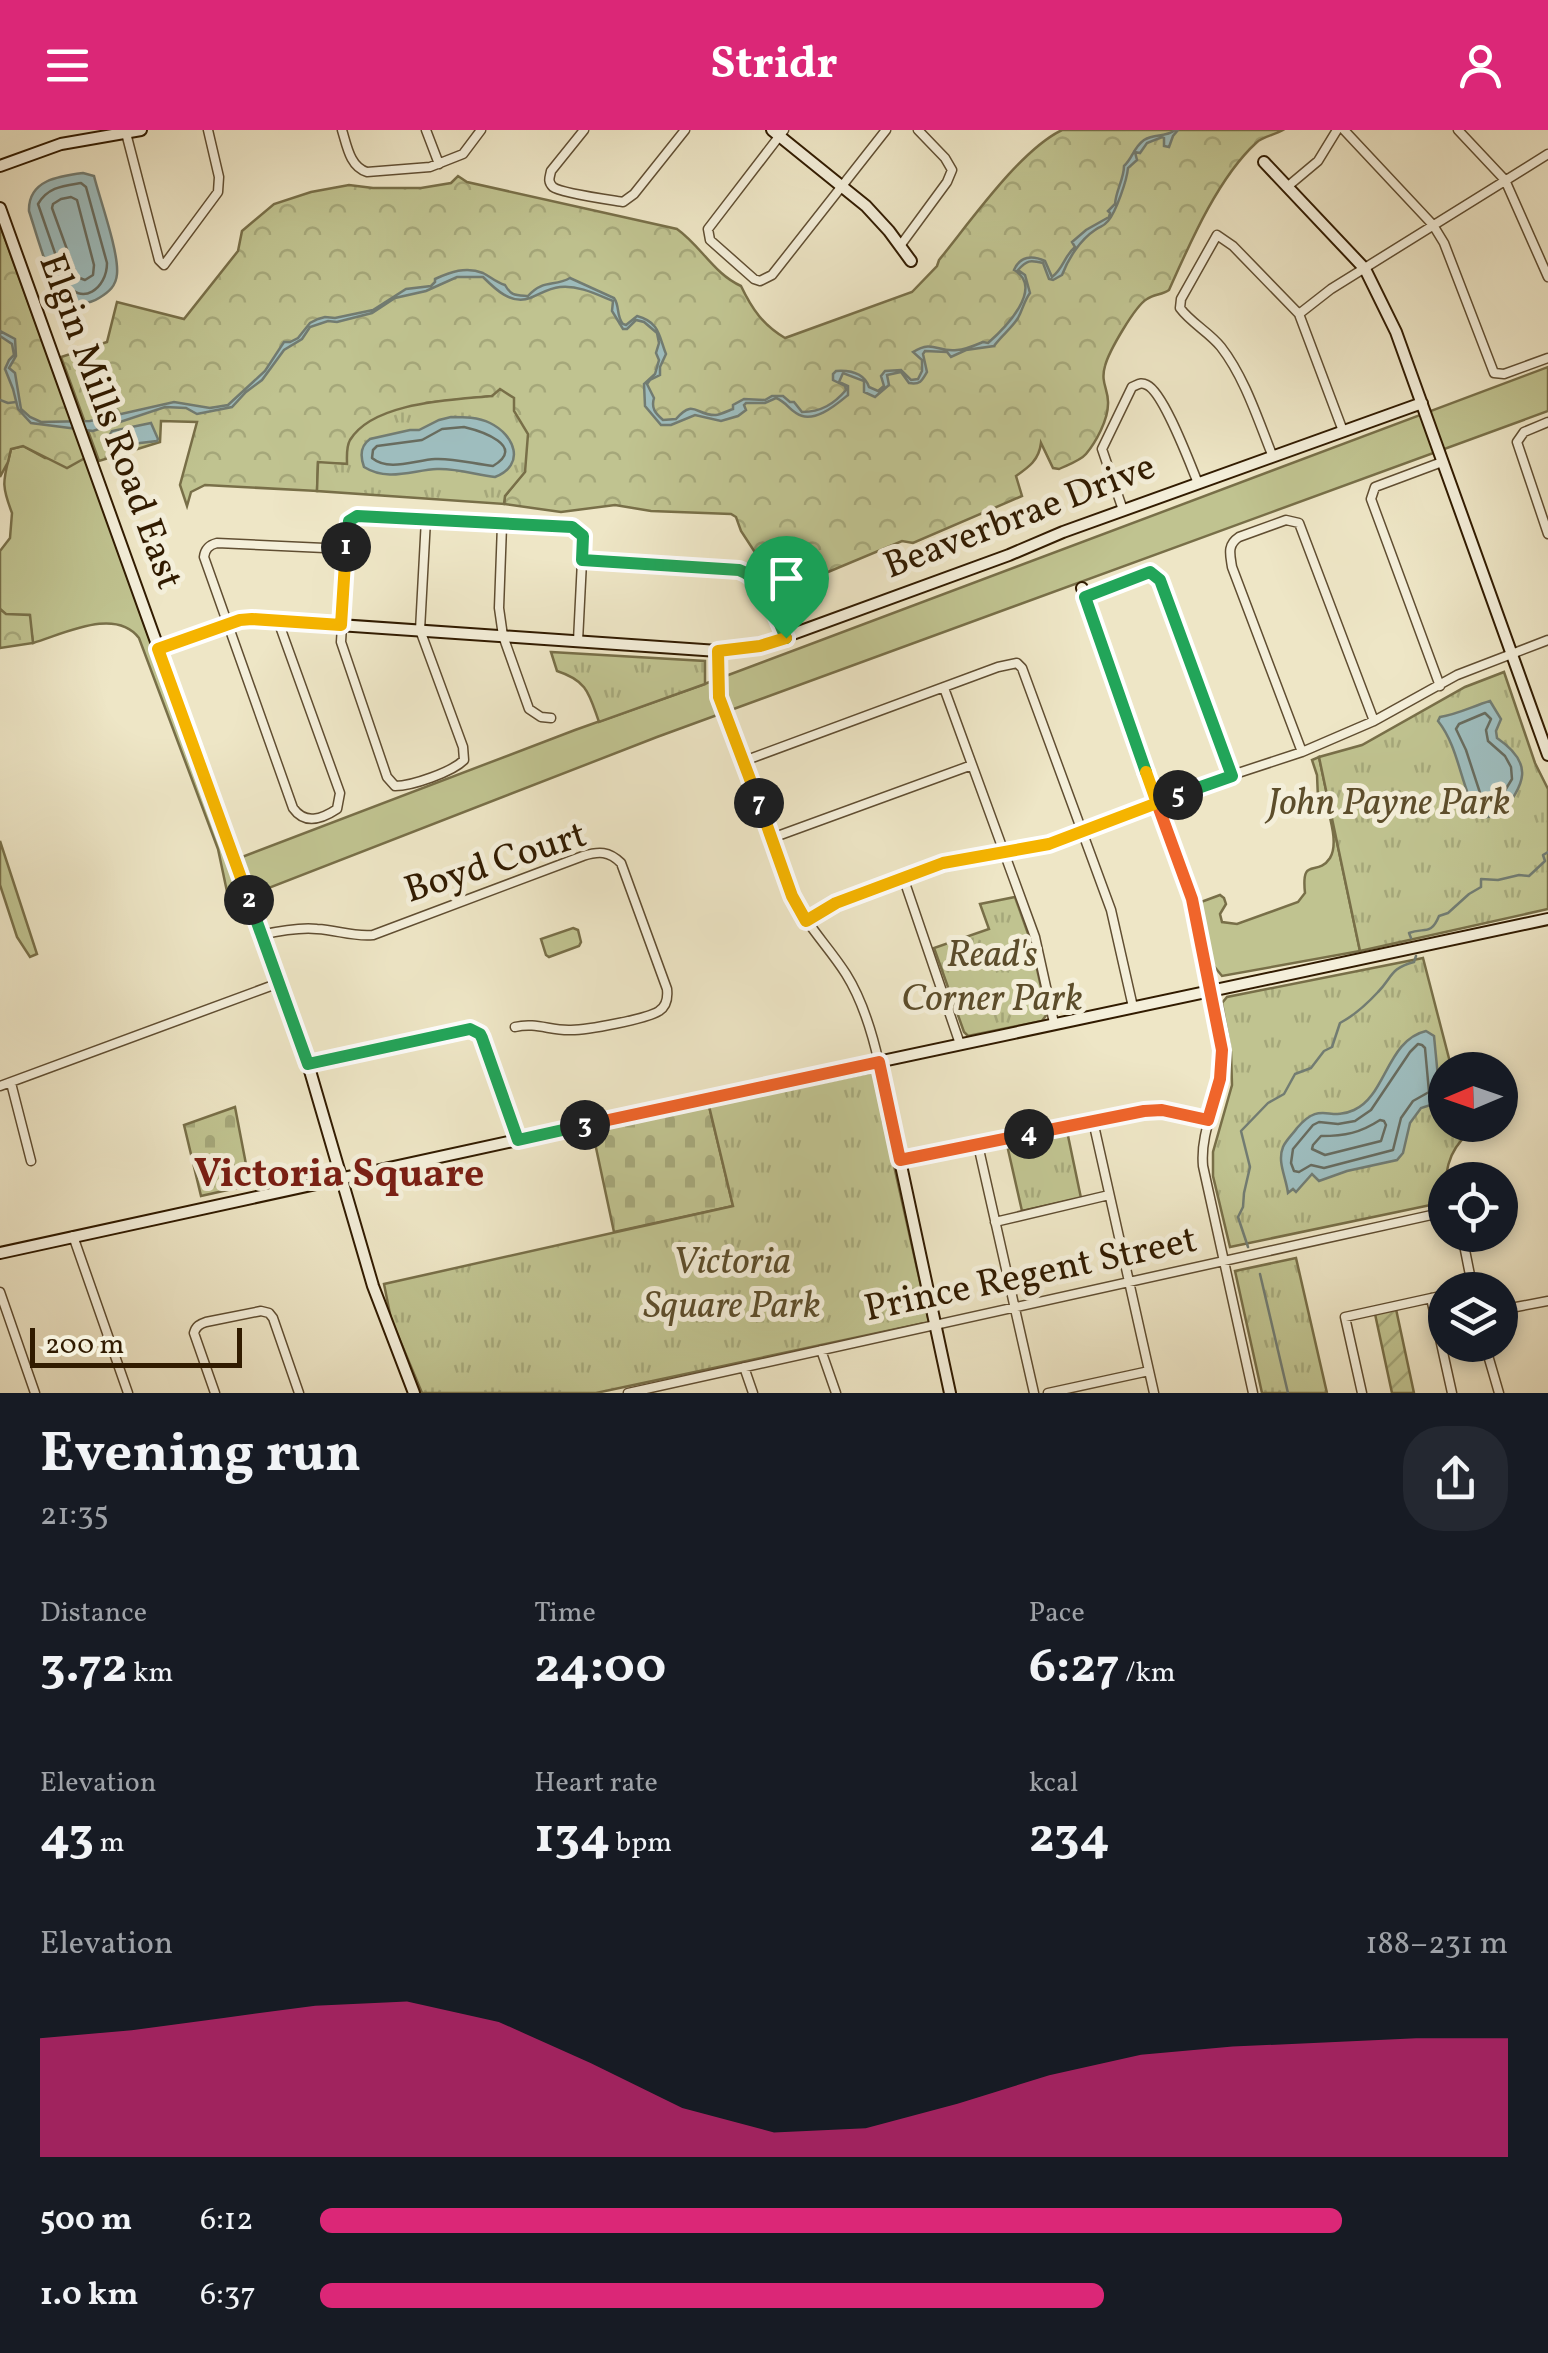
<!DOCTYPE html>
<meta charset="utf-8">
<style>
:root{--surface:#171b24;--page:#242831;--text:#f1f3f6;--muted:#9ea1a6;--accent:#db2777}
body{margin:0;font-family:Vollkorn,serif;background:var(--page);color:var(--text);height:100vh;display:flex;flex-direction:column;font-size:38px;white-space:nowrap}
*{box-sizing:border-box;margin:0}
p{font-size:32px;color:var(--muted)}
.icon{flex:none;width:55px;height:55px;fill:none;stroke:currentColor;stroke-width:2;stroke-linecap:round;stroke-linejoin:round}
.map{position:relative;height:1263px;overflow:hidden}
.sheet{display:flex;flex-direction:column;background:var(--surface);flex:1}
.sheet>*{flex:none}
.needle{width:65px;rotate:268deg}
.tools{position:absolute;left:1428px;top:922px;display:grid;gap:20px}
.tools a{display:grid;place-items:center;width:90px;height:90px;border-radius:50%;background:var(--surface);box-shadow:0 5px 15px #0003;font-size:50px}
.scale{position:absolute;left:30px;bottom:25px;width:212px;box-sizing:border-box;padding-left:10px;border:5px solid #311b00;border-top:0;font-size:28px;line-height:35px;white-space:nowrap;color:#311b00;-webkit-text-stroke:8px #f4efda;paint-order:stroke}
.pin{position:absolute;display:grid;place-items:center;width:85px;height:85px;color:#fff;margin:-102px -42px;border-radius:50% 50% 50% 0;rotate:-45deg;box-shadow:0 0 10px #0007}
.pin .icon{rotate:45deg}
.km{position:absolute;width:50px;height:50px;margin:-25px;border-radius:50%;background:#222;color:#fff;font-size:28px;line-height:50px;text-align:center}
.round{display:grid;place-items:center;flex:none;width:105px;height:105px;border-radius:40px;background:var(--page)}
.headline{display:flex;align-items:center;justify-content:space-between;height:170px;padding:0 40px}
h1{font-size:55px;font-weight:700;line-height:75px}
.figures{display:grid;grid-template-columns:repeat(3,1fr);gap:15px;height:170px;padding:10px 40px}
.figures div{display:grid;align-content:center}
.figures b{font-size:50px;font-weight:700}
.figures small{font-size:28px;font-weight:400}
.figures p{font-size:28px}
.chart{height:280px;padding:20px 40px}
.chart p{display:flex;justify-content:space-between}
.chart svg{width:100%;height:180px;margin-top:10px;fill:var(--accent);opacity:.7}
ul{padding:0 40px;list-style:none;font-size:32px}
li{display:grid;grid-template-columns:160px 120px 1fr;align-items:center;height:75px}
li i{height:25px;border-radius:12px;background:var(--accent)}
header{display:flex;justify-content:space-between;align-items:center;height:130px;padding:0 40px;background:var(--accent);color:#fff;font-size:45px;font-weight:700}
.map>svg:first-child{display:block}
.grass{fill:#c0c390;stroke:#786f48;stroke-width:2.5}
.forest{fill:url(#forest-crowns);stroke:#786f48;stroke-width:2.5}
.cemetery{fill:url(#cemetery-stones);stroke:#786f48;stroke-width:2.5}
.park{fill:url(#park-tufts);stroke:#786f48;stroke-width:2.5}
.garden{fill:url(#garden-furrows);stroke:#786f48;stroke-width:2.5}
.water{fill:#9ebdbe;stroke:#727c72;stroke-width:2.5}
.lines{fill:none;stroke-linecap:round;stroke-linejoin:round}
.shore{stroke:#686c5f;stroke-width:2.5}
.stream{stroke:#727c72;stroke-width:2.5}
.street-casing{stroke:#604e32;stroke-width:11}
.secondary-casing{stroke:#311b00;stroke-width:14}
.street{stroke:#f4efda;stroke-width:8}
.secondary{stroke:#f4efda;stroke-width:10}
.split-1-casing{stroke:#fff;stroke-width:20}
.split-2-casing{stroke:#fff;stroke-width:20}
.split-3-casing{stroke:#fff;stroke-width:20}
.split-4-casing{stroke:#fff;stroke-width:20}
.split-5-casing{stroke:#fff;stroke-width:20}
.split-6-casing{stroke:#fff;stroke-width:20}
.split-7-casing{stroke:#fff;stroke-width:20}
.split-8-casing{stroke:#fff;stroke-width:20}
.split-1{stroke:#22a559;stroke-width:12}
.split-2{stroke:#f5b400;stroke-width:12}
.split-3{stroke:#22a559;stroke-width:12}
.split-4{stroke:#f0652b;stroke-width:12}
.split-5{stroke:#f0652b;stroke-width:12}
.split-6{stroke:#22a559;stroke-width:12}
.split-7{stroke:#f5b400;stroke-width:12}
.split-8{stroke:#f5b400;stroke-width:12}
.labels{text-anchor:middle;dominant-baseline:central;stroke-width:10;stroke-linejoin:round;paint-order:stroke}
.street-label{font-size:38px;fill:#311b00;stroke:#f4efda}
.park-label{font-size:38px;font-style:italic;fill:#5c4d2b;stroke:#f4efda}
.neighbourhood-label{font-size:40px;font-weight:bold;fill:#7a1f14;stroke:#f4efda}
</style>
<header><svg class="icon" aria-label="menu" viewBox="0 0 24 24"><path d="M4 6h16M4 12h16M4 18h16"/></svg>Stridr<svg class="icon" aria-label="person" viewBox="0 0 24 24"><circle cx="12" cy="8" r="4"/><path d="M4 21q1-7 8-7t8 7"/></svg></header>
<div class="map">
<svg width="1548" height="1263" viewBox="0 0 1548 1263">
<defs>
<pattern id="forest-crowns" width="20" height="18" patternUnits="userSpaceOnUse" patternTransform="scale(2.5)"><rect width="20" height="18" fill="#c0c390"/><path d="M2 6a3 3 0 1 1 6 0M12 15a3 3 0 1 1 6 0" fill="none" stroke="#a5a77a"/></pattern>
<pattern id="cemetery-stones" width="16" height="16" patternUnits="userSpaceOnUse" patternTransform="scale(2.5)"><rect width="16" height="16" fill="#c0c390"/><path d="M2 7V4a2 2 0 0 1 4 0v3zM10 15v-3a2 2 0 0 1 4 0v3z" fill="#a5a77a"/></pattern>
<pattern id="park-tufts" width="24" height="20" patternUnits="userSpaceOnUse" patternTransform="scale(2.5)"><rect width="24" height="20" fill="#c0c390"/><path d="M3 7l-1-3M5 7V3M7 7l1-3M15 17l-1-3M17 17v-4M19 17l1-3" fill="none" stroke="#a5a77a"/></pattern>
<pattern id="garden-furrows" width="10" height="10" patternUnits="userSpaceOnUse" patternTransform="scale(2.5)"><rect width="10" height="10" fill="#c0c390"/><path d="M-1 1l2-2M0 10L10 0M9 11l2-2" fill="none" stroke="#a5a77a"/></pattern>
</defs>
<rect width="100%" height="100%" fill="#eee6c6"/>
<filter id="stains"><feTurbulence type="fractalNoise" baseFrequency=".002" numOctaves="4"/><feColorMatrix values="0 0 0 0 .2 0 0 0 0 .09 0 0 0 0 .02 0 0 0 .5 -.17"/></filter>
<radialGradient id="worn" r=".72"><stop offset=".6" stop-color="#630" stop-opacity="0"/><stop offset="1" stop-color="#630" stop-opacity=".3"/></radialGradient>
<path class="grass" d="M1548 237V281L657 607 256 763 242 727 575 600 699 556Z
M23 316 45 328H85L241 766 229 771 218 719 139 508C115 477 64 504 33 513L29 485H6L0 479V421L10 408 12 383C0 352 4 350 11 319Z
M1319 627 1360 821 1222 846 1213 835 1200 776 1201 772 1220 765 1224 768 1226 774 1220 784 1222 792 1237 794 1298 772 1305 763C1301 725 1317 748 1330 728 1339 713 1329 686 1326 670L1318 668 1317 645 1312 630Z
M0 711 37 824 30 827 17 807 0 755Z
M573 798 578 800 581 812 579 816 549 827 546 825 541 809Z"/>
<path class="forest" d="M1062 0H1283C1275 5 1263 6 1256 13 1218 48 1190 113 1169 160 1162 165 1154 164 1147 169 1135 176 1109 221 1105 236 1100 253 1109 260 1108 274 1108 290 1096 312 1086 324 1080 331 1067 335 1059 339L1053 338 1041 313C1039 330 1029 337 1016 346L1022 366 913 413 902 411 797 455 779 459 741 401 736 387 731 384 651 381 615 375 561 382 504 374 505 366 525 341 492 266 426 273 347 334 318 333 317 361 205 355 191 362 187 376 180 355 197 292 161 291 160 312 99 331 61 227 107 212 117 172 184 189 238 121 242 101 274 74 311 62 349 55 373 58H421L451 53 458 46 467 52 677 99C701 116 714 144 741 156 752 179 763 195 785 208L912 162 937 136 939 130C970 92 1020 20 1062 0Z
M0 95 85 328 67 338 23 316 11 319 8 332 0 347Z
M0 479 6 484 30 485 33 513 0 518Z"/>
<path class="cemetery" d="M709 976 733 1076 614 1102 592 999Z
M235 977 250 1055 201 1066 184 995Z"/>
<path class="park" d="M500 259 514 268V281L528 304 525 342 505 366 504 374 317 361 318 332 347 334C347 326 346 317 350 310 373 272 451 270 492 266Z
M551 522 705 531V554L599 592C589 564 588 551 557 541Z
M1504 542 1535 633 1548 659V779L1360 821 1319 627 1362 615 1465 557Z
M1015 767 1031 812 1047 884 1042 891 968 906 964 902 934 818 989 799 980 774Z
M1423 828 1452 940H1445V995H1467L1469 1003C1446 1022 1445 1045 1445 1072L1230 1117 1213 1046V1022L1232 955 1231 922 1222 873 1227 867Z
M873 942 929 1192 596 1263H422L391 1189 384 1154 733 1076 709 976Z
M1067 1001 1081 1068 1022 1081 1007 1015Z
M1296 1128 1327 1263H1262L1235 1141Z"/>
<path class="garden" d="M1396 1179 1414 1263H1392L1375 1184Z"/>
<path class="water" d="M1175 0H1178L1173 6 1169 17 1164 16V8L1162 7 1147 13 1140 23 1135 22 1137 30 1128 38C1127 50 1116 82 1108 91 1102 98 1102 95 1095 100 1080 110 1068 129 1062 145L1053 150 1049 149 1043 133C1030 130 1027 130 1018 140L1025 145 1030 163C1024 171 1023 179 1018 188 1012 198 1001 206 994 216L966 220 951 227 947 222 925 221 923 224 927 242C922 251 920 255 909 253L901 242 887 245 889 255 875 267 864 262V251L843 243 839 252 848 256V265C836 275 813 295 796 283 788 278 786 272 776 268L765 273H746L744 275 746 280 738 286 721 291 695 285 671 295H661L645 276 644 254 655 244 659 230 656 223 659 213 657 203 644 192 636 190 627 199H623L612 181 613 171C596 164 578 155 560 157 549 158 540 164 530 168 511 175 495 159 483 147H457L426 161 395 168 372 183 337 192 328 191 310 197 302 209 284 220 262 250 246 262 232 277 197 284 186 278 165 277 93 301 31 293 18 279 13 259 5 239 9 230 14 225 12 214 0 206V201L15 209 16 226 9 238 15 243 21 279 30 287 41 292 90 291 174 272 210 278 228 275 265 241 284 212H290L298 208 310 193 318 189 325 187 335 188 373 180 406 159 431 156 435 152V149C450 142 466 136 483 143 491 147 495 152 505 155 511 166 516 165 528 166 543 149 554 157 570 148L614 168C620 176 616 186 623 194L626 195 637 186C660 192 659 207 666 224L660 237V245L650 250 647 254 654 268C651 278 655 283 663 290L676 289C694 268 696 286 716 285 719 285 730 280 733 279V275L744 269 765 270 772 266H783L790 272H794L802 282C821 282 834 274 846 260L845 256 833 250V244L836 241C851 240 864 243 869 257L878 261 884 256 881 246 885 241 901 240 911 250 918 249 922 241V230L913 222C933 209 938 223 957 220 964 220 976 215 983 212L988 213C1005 198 1045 158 1014 140 1020 126 1032 125 1045 131L1052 147C1064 138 1064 126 1075 117L1072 112 1086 100 1109 87 1110 83 1108 81 1115 74C1116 60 1124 49 1124 36 1133 28 1133 18 1144 10 1155 3 1165 8 1175 0Z
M83 43 94 46C100 70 119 122 117 144 116 156 109 162 99 168 90 174 72 176 63 168 51 157 35 99 29 81 28 50 59 46 83 43Z
M451 287C464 287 478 287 490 293 515 305 526 335 495 347 477 345 456 338 437 339 413 340 388 352 364 337 360 326 360 316 370 309L410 300H419L439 290Z
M151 293 158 309 157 311 123 315 109 311 108 308 112 301Z
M1490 571 1501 589 1496 601 1497 608C1535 634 1525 654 1500 685L1481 688C1460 661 1461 620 1438 591L1440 587C1458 584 1473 576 1490 571Z
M1426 901 1434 906 1440 968 1437 973 1421 978 1410 993 1403 1023 1397 1030 1347 1041 1319 1051 1312 1044 1296 1062 1293 1059 1288 1063C1286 1047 1277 1032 1283 1017 1286 1010 1293 1004 1297 998 1321 970 1328 992 1354 980 1386 966 1387 910 1426 901Z"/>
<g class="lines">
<path class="shore" d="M81 53 86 57 107 133C107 159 81 177 65 152L38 74C48 57 63 56 81 53Z
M71 67 77 70 94 135 93 145 85 150 77 147 52 78 53 74 61 69Z
M464 297C481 301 527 316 493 336 474 334 454 328 435 329 415 330 389 342 372 328L373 320 377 316 422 310 442 299Z
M1485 583 1491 589 1486 600 1488 611 1505 626 1511 637 1512 649 1496 675 1489 678 1484 675 1466 620 1456 599 1459 594Z
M1418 914 1422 915 1425 918 1429 962 1413 971 1401 988 1393 1020 1324 1038 1311 1035 1299 1042 1294 1041 1291 1033 1293 1019 1313 995 1319 992 1338 994 1355 991 1371 980 1410 922Z
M1380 990 1384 991 1386 995 1381 1011 1325 1025 1312 1019 1313 1015 1321 1006C1345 1006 1360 1003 1380 990Z"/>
<path class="stream" d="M0 270 8 273 16 272
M1411 808 1409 803C1424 797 1431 806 1439 786L1448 783 1469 764 1481 757V749L1498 750 1519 745 1529 746 1545 731 1543 725 1548 722
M1248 1117 1238 1087 1243 1077 1244 1063 1250 1037 1241 1001 1268 973 1284 964 1295 944 1311 938 1324 921 1332 917 1340 893C1355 885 1366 875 1378 862 1392 848 1390 838 1414 832L1416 826
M1260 1144 1288 1263"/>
<g class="street-casing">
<path id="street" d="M342 0C347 16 350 37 367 42L430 37 463 24 481 0
M426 0 439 34
M584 0 551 41C550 47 547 51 553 57 560 63 611 70 623 72L634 64 685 0
M784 0 708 99 710 110 754 149 760 151 772 145 886 0
M1344 0 1433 95 1444 113 1494 243 1504 244 1548 228
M1458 0 1505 50 1548 147
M126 3 159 130 164 135 218 62 219 47 208 0
M1287 57 1318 31 1337 0
M900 116 947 52 952 40 945 28 918 0
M1299 184 1331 159 1548 24
M1548 292 1524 302 1517 312 1548 404
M1273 327C1258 290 1245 248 1221 217 1209 202 1191 193 1180 178L1181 169 1217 105 1233 116 1299 184 1343 301
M1123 380 1102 319 1132 257C1139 254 1141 252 1147 255 1164 263 1190 334 1198 353
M426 389 420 500 463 617 464 630C452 642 412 656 395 656L387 647 341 512 348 397 352 388 363 386 572 397C578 400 582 404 583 411L578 511
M502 395 499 478 503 506 529 579 541 587 551 588
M582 430 746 442C767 454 776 487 786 508
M1085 467 1140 444 1150 442 1160 450 1232 645
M278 491 340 663 337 679C322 689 305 695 293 678L204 427C205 419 209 415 217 413L346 419
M718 521 717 560 730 591 792 766C806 795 829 817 846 844 863 871 872 902 879 933
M1440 556 1371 369 1375 357 1442 332
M944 558 1035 807 1054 893
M1302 622 1232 437C1230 424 1227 415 1239 407L1286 390 1299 393 1374 591
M744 631 998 537 1017 533 1022 538 1111 780 1133 877
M772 708 972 635
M903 747 960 914
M806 791 835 773 943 733 1049 714 1232 645 1302 622 1374 591 1457 545 1548 510
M261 805C279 801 299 797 317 799 337 800 353 807 373 805L583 726C599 721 609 721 621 733L667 859C668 868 667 876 659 881 647 889 587 900 571 900 551 901 536 892 515 897
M1210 860C1215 886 1225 915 1222 941 1217 974 1200 1002 1203 1036L1253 1263
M308 934 470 899 480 904 482 908 518 1010
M11 953 31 1031
M0 956 279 853
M1093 991 1154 1263
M978 1015 1034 1263
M899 1031 1135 982 1162 980 1209 990
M995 1092 1109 1065
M1462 1105 1473 1160
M73 1106 128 1263
M0 1162 35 1263
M1431 1168 1452 1263
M1500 1180 1548 1171
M1485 1215 1499 1263
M821 1220 836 1263
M744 1237 753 1263
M215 1263 194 1203C196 1196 200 1194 206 1192L261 1181 269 1183 273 1188 299 1263
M628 1263 1445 1082
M1048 1263 1149 1241
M1362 1263 1345 1187 1445 1165"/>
</g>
<g class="secondary-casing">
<path id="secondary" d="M772 0 866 76 889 101 911 131
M1264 32 1365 139 1396 202 1548 625
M0 36 61 14 141 0
M0 78 308 934 373 1156 414 1263
M1082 458 1192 769 1210 860
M158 519 228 493 252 489 718 521 760 516 1009 425 1063 402 1422 273
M879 933 950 1263
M0 1123C515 1008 1032 899 1548 789"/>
</g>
<use href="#street" class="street"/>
<use href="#secondary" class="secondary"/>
</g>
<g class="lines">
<g class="split-1-casing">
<path id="split-1" d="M346 417 349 391 357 386 572 397 583 406 582 430 739 440C766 449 775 485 786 508"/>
</g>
<g class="split-2-casing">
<path id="split-2" d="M249 770 158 519 240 490 252 489 341 495 346 417"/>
</g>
<g class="split-3-casing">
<path id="split-3" d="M249 770 308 934 470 899 480 904 482 908 518 1010 585 995"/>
</g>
<g class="split-4-casing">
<path id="split-4" d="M585 995 879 932 900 1030 1029 1004"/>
</g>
<g class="split-5-casing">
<path id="split-5" d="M1029 1004 1144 981 1162 980 1208 990 1220 949 1222 920 1192 769 1157 673 1178 665"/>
</g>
<g class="split-6-casing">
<path id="split-6" d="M1146 642 1085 467 1150 442 1160 450 1232 646 1178 665"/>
</g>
<g class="split-7-casing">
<path id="split-7" d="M759 673 792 766 806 791 836 773 943 733 1049 714 1157 673 1146 642"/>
</g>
<g class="split-8-casing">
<path id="split-8" d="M759 673 719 567 718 521 760 516 786 508"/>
</g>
<use href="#split-1" class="split-1"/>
<use href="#split-2" class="split-2"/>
<use href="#split-3" class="split-3"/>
<use href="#split-4" class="split-4"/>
<use href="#split-5" class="split-5"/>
<use href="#split-6" class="split-6"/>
<use href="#split-7" class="split-7"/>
<use href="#split-8" class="split-8"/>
</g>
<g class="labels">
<g class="street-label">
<text transform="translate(109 292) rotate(70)">Elgin Mills Road East</text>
<text transform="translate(1020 388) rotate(-21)">Beaverbrae Drive</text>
<text transform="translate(496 734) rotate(-18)">Boyd Court</text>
<text transform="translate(1031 1146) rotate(-12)">Prince Regent Street</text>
</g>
<g class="park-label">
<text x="1389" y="674">John Payne Park</text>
<text x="992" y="826">Read's<tspan x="992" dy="44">Corner Park</tspan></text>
<text x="732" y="1133">Victoria<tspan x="732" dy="44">Square Park</tspan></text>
</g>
<g class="neighbourhood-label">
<text x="339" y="1046">Victoria Square</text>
</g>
</g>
<rect width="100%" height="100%" filter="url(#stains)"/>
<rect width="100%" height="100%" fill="url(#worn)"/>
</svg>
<div class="tools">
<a><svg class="needle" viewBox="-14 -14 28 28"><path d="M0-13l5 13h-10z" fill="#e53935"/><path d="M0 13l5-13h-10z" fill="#9ea1a6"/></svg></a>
<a><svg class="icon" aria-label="locate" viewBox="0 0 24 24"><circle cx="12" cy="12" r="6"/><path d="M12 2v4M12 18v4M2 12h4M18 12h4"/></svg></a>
<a><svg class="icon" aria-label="layers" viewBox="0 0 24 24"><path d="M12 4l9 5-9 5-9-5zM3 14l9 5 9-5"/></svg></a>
</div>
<div class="scale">200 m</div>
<div class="pin" style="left:786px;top:508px;background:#1e9e55"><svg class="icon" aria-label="arrive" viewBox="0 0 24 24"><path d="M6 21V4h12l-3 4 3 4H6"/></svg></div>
<b class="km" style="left:346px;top:417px">1</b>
<b class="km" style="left:249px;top:770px">2</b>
<b class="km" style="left:585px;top:995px">3</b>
<b class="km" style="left:1029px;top:1004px">4</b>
<b class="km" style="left:1178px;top:665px">5</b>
<b class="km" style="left:759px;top:673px">7</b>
</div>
<section class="sheet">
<div class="headline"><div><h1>Evening run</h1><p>21:35</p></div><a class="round"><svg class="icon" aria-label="share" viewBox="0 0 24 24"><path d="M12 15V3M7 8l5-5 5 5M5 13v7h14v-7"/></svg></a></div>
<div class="figures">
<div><p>Distance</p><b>3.72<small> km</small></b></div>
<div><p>Time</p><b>24:00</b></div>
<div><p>Pace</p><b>6:27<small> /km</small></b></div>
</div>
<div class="figures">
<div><p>Elevation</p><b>43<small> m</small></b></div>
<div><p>Heart rate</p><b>134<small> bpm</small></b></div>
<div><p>kcal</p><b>234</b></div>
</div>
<div class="chart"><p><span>Elevation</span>188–231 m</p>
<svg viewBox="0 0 160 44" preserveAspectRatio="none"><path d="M0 44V15L10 13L20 10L30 7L40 6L50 11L60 21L70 32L80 38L90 37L100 31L110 24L120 19L130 17L140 16L150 15L160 15V44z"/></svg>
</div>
<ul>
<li><b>500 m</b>6:12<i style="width:86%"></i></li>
<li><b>1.0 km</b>6:37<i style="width:66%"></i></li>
</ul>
</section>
